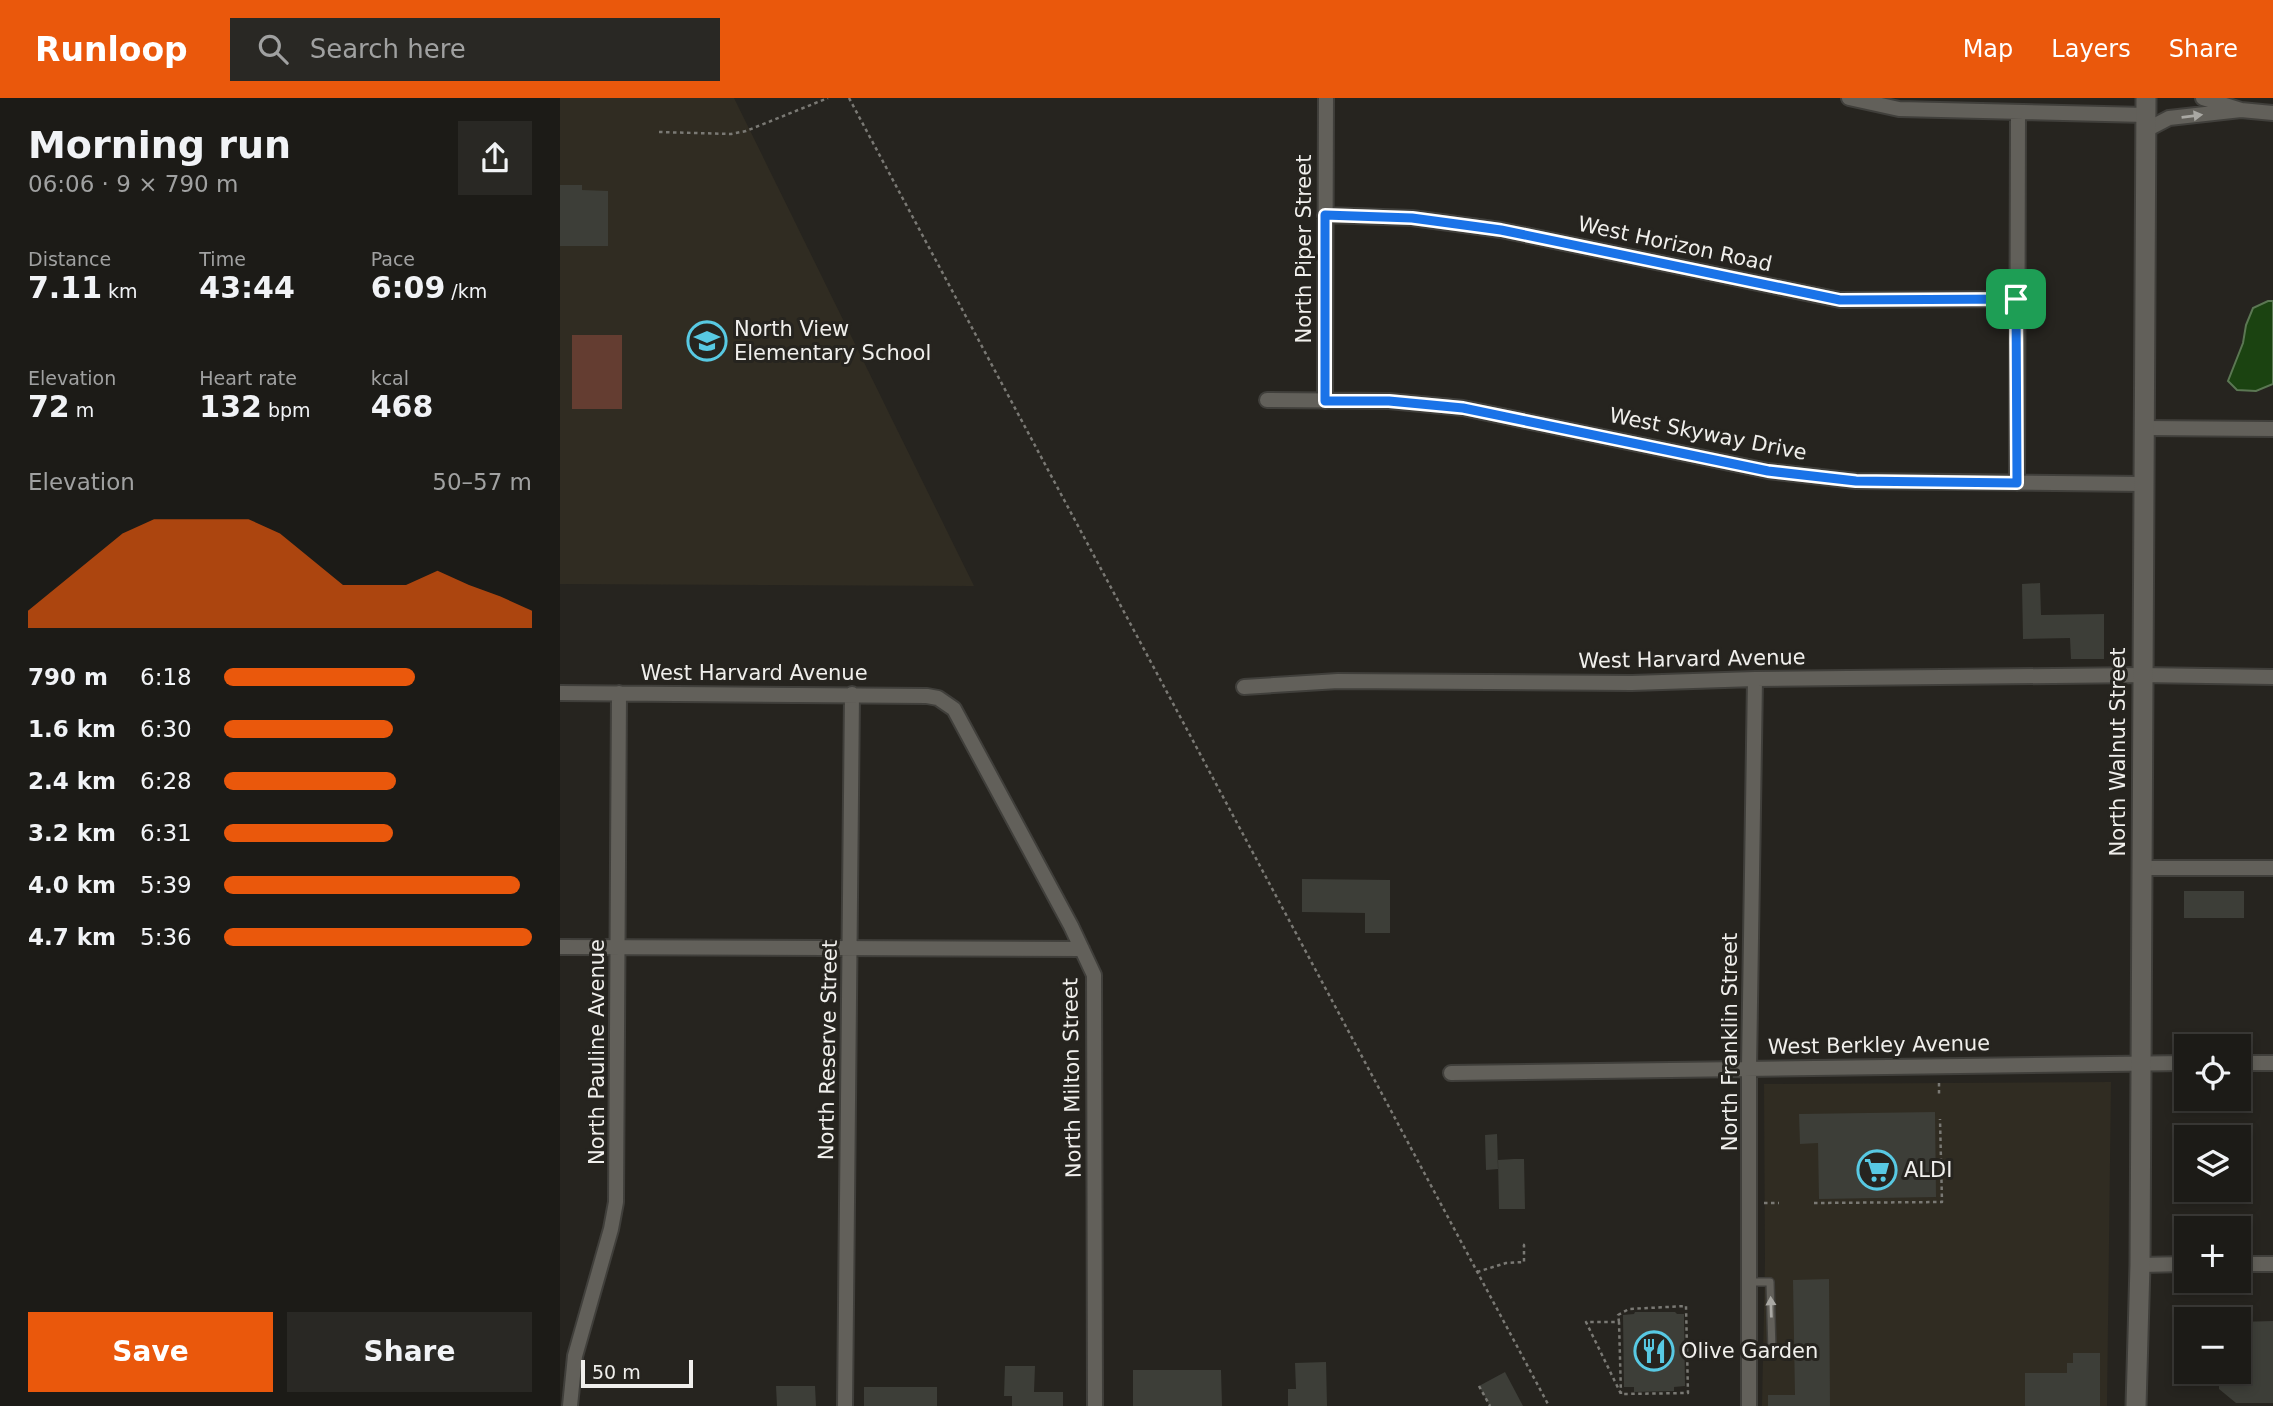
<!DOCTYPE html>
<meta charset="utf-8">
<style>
:root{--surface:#1c1b17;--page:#292824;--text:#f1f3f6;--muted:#a0a1a1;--line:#3a3936;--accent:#ea580c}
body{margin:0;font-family:"DejaVu Sans",sans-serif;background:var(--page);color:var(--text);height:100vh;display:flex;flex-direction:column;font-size:26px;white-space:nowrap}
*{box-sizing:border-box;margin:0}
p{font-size:23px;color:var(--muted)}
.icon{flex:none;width:38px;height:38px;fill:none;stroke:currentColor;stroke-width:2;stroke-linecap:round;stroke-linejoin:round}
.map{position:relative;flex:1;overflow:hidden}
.panel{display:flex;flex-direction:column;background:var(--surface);width:560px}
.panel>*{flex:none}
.tools{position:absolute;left:1614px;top:936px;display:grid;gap:14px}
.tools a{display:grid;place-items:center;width:77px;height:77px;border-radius:0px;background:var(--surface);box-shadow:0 4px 10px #0003,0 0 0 2px var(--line);font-size:35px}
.scale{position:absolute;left:21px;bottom:18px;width:112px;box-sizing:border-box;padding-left:7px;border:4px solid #f0efec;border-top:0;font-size:19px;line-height:24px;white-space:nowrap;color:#f0efec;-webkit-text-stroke:5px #26241f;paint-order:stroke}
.pin{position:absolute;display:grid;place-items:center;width:60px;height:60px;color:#fff;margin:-30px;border-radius:14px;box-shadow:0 4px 10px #0006}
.round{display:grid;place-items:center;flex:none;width:74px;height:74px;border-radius:0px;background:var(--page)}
.headline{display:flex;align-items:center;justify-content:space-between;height:119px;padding:0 28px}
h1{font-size:38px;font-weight:700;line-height:52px}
.figures{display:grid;grid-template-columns:repeat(3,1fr);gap:10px;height:119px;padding:7px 28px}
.figures div{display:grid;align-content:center}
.figures b{font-size:30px;font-weight:700}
.figures small{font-size:19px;font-weight:400}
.figures p{font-size:19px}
.chart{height:196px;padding:14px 28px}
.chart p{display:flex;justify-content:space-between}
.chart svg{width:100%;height:126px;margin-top:7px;fill:var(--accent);opacity:.7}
.action{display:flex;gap:14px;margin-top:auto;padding:14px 28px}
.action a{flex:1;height:80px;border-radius:0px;background:var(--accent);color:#fff;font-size:28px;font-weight:700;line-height:80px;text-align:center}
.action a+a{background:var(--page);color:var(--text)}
ul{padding:0 28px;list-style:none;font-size:23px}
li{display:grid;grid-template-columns:112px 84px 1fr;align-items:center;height:52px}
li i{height:18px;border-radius:9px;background:var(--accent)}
header{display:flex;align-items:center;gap:42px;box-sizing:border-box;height:98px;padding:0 35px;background:var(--accent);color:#fff}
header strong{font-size:33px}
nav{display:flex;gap:38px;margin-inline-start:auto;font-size:24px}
.search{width:490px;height:63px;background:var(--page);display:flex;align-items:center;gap:18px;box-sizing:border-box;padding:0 24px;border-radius:0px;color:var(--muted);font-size:26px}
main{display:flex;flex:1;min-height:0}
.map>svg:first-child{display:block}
.built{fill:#302c22}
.green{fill:#643d31}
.water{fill:#1b4311;stroke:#5b7753;stroke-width:2}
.building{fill:#3d3e38}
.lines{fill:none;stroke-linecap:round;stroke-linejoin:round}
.lane-casing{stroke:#403f3b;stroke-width:10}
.street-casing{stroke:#403f3b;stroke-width:18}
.secondary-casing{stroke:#403f3b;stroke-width:23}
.path{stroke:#7a7974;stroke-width:2.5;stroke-dasharray:3.5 3.5;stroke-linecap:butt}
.lane{stroke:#62605a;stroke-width:7}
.street{stroke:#62605a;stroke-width:14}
.secondary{stroke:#62605a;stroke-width:19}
.oneway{fill:#a9a8a3}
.route-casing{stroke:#fff;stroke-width:14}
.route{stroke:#1a73e8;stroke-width:9}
.labels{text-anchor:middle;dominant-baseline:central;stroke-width:6;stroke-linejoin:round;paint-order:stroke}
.street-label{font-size:21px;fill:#f0efec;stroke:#26241f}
.poi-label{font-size:21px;fill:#f0efec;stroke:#26241f;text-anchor:start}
</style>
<header>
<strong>Runloop</strong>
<div class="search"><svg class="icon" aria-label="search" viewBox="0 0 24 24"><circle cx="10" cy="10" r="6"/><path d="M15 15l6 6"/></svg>Search here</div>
<nav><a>Map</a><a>Layers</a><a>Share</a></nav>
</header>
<main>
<section class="panel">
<div class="headline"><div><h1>Morning run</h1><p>06:06 · 9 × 790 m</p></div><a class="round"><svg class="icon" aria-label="share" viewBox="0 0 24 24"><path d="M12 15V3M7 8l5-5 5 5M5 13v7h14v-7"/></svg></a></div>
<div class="figures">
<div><p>Distance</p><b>7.11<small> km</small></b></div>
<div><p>Time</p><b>43:44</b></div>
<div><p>Pace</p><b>6:09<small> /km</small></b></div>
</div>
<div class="figures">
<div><p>Elevation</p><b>72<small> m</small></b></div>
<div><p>Heart rate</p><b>132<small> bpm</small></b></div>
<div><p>kcal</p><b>468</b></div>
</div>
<div class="chart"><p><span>Elevation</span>50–57 m</p>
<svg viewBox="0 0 160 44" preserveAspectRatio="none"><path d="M0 44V38L10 29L20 20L30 11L40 6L50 6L60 6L70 6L80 11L90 20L100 29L110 29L120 29L130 24L140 29L150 33L160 38V44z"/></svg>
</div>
<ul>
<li><b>790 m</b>6:18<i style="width:62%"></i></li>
<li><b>1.6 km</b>6:30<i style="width:55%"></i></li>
<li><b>2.4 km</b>6:28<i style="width:56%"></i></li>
<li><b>3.2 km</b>6:31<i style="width:55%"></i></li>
<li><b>4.0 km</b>5:39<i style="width:96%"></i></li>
<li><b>4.7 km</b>5:36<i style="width:100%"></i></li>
</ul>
<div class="action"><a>Save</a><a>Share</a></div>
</section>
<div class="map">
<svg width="1713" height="1308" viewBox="0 0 1713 1308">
<rect width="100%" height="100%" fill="#26241f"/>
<path class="built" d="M0 0H174L414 488 0 486Z
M1551 984 1547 1308H1202L1205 1162 1204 986Z"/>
<path class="green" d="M12 237H62V311H12Z"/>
<path class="water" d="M1708 203H1713V286L1696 293 1677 292 1668 283 1683 245 1686 227 1693 210Z"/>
<path class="building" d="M0 87H22V92L48 93V148H0Z
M1480 485 1481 517 1544 516V561H1511L1510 540 1463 541 1462 486Z
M742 781 830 782V835H805V815L742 814Z
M1624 793H1684V820H1624Z
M1375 1014 1376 1099 1259 1101 1258 1045 1240 1046 1239 1016Z
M937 1036 938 1071 926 1072 925 1037Z
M954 1061H964L965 1111H939L938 1062Z
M1269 1181 1270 1308H1208V1297H1235L1233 1182Z
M1075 1214H1115L1117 1216H1124L1125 1288 1114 1289V1293L1074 1294V1289H1064L1063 1217 1074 1216Z
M1713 1223V1305H1676L1659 1291V1274H1678V1224Z
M1513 1255H1540V1308H1465V1275H1507V1265H1513Z
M766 1264 767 1308H728V1291H736L735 1265Z
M445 1268H475L474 1294H503V1308H452V1298H444Z
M573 1272H661L662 1308H573Z
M945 1274 963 1308H930L919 1288Z
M216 1288H255L256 1308H217Z
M304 1289H377V1308H304Z"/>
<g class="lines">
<g class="lane-casing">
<path id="lane" d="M1190 1184H1210L1212 1253"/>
</g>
<g class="street-casing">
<path id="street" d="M1289 0 1339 11 1586 17
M1643 0 1681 12 1713 15
M1586 32 1609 20 1681 12
M765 117 852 120 941 132 1280 202 1456 201
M707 302 829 303 903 310 1208 373 1296 383 1583 386
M765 303 766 0
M1583 330 1713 331
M1457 385 1458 15
M684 589 778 583 1072 585 1195 581 1581 577 1713 579
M0 595 367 598 378 600 394 611 511 828 534 877 535 1308
M1580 770H1713
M0 849 522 851
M1678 965H1713
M891 975 1626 965
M1678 1166H1713
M1580 1167 1626 1166
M10 1308 15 1258 51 1131 56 1104 59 595
M285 1308 292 596
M1189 1308V970L1195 581"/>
</g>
<g class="secondary-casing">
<path id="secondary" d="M1576 1308 1580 1167 1586 0"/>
</g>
<path class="path" d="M289 0 989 1308
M99 34 171 36 186 33 268 0
M1379 985V999
M1204 1105H1219
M1254 1105 1382 1104 1380 1021
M917 1174 946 1165 964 1164V1147L961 1145
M1059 1224 1058 1217 1069 1211 1126 1208 1128 1295 1061 1296 1026 1224H1059L1061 1296
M919 1288 930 1308"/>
<use href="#lane" class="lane"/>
<use href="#street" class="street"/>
<use href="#secondary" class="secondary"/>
</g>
<defs><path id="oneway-solid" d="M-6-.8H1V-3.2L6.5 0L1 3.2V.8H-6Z" transform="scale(1.75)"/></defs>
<g class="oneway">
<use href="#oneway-solid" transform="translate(1632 18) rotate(-7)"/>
<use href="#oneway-solid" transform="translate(1211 1209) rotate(-92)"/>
</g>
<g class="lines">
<g class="route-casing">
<path id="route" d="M765 117 852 120 941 132 1280 202 1456 201 1457 385 1296 383 1208 373 903 310 829 303H765Z"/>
</g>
<use href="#route" class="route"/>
</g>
<defs>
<g id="school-ring" transform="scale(2.0125)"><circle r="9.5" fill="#26241f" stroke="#58c9e3" stroke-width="1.5"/><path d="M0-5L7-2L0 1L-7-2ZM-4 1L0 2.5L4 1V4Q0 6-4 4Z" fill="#58c9e3"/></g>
<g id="supermarket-ring" transform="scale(2.0125)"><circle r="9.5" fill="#26241f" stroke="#58c9e3" stroke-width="1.5"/><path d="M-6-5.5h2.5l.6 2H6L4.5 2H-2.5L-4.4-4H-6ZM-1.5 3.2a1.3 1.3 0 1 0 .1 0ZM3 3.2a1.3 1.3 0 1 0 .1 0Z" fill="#58c9e3"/></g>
<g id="restaurant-ring" transform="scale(2.0125)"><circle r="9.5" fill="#26241f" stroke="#58c9e3" stroke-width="1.5"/><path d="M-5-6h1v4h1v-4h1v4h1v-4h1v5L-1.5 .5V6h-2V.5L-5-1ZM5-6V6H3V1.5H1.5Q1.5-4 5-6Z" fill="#58c9e3"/></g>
</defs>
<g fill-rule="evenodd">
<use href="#school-ring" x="147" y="243"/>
<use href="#supermarket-ring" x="1317" y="1072"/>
<use href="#restaurant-ring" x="1094" y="1253"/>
</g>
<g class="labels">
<g class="street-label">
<text transform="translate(1115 146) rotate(12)">West Horizon Road</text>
<text transform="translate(744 151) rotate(-90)">North Piper Street</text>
<text transform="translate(1148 336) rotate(11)">West Skyway Drive</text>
<text transform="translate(1132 561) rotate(-1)">West Harvard Avenue</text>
<text x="194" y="575">West Harvard Avenue</text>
<text transform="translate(1558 654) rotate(-90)">North Walnut Street</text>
<text transform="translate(1170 944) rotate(-90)">North Franklin Street</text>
<text transform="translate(1319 947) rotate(-1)">West Berkley Avenue</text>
<text transform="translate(268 952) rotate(-89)">North Reserve Street</text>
<text transform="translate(37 954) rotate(-90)">North Pauline Avenue</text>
<text transform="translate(512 980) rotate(-91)">North Milton Street</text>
</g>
<g class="poi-label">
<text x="174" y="231">North View<tspan x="174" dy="24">Elementary School</tspan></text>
<text x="1344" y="1072">ALDI</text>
<text x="1121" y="1253">Olive Garden</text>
</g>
</g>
</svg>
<div class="tools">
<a><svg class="icon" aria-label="locate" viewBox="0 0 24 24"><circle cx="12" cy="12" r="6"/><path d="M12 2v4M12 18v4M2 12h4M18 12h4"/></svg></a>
<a><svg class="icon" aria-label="layers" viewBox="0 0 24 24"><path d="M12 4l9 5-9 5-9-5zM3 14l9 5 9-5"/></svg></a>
<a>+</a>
<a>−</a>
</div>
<div class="scale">50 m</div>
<div class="pin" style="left:1456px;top:201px;background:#1e9e55"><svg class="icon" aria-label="arrive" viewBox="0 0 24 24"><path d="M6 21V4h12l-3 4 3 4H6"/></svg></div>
</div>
</main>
